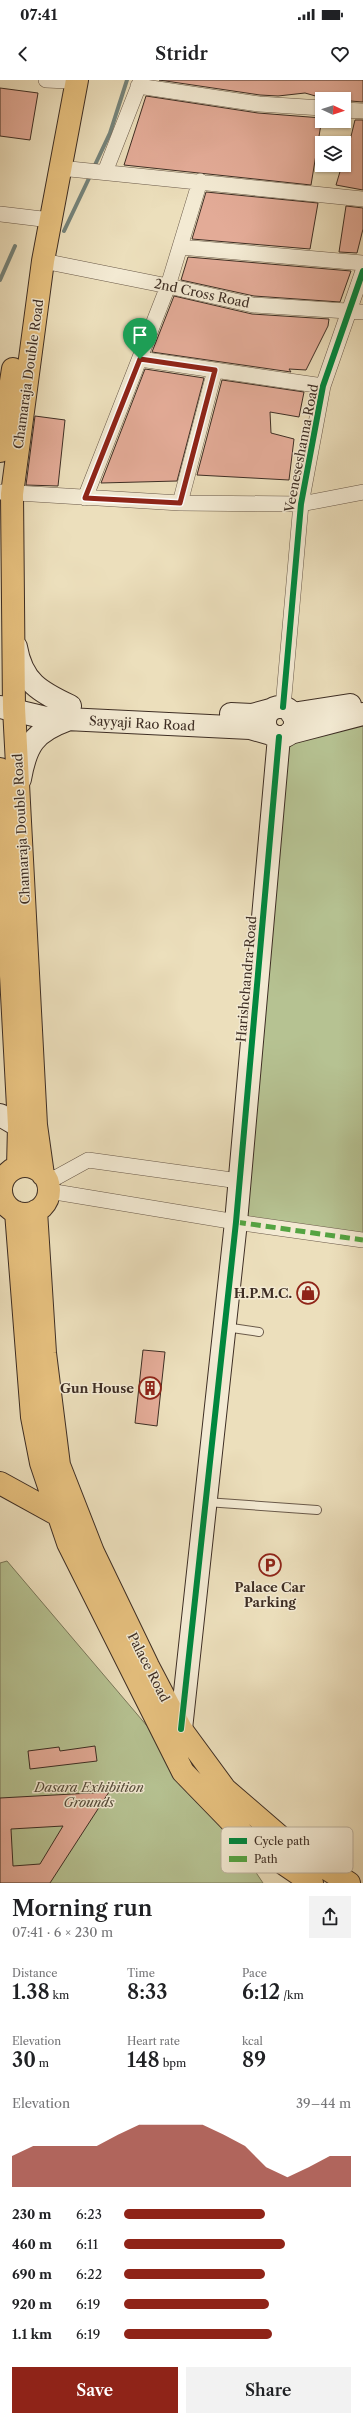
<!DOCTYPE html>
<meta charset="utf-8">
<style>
:root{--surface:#fff;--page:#f2f2f2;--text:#202124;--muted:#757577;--accent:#8f2418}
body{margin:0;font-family:"Libre Caslon Text",serif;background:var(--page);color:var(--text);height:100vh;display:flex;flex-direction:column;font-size:15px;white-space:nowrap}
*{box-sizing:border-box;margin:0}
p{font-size:13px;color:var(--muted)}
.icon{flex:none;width:22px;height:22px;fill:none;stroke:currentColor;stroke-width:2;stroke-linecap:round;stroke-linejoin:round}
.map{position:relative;height:1803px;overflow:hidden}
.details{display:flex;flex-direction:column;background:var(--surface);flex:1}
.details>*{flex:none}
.needle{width:26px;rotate:93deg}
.fabs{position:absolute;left:315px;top:12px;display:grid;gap:8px}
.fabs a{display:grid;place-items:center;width:36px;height:36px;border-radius:0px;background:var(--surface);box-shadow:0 1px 3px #0004;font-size:20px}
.pin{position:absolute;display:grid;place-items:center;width:34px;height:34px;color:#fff;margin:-41px -17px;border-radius:50% 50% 50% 0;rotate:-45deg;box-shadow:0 0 4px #0007}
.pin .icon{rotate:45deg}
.round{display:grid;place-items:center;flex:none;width:42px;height:42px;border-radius:0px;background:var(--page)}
.head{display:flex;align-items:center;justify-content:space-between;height:68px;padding:0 12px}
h1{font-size:22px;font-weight:600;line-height:30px}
.stats{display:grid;grid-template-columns:repeat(3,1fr);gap:6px;height:68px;padding:4px 12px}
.stats div{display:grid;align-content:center}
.stats b{font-size:20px;font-weight:600}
.stats small{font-size:11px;font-weight:400}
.stats p{font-size:11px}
.chart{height:112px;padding:8px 12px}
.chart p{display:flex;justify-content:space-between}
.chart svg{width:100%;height:72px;margin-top:4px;fill:var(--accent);opacity:.7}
.button{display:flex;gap:8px;margin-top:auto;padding:8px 12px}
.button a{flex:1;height:46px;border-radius:0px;background:var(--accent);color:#fff;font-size:16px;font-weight:600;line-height:46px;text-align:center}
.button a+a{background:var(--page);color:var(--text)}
ul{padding:0 12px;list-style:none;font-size:13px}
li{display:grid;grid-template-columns:64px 48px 1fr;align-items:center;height:30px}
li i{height:10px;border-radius:5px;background:var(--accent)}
.status{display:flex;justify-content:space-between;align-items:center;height:28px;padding:0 20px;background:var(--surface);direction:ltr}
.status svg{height:11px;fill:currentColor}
header{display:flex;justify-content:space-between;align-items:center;height:52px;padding:0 12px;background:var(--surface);font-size:18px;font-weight:600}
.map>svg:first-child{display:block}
.green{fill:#b6c292;stroke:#7a785b}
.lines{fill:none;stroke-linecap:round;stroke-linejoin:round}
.stream{stroke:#75837a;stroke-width:4}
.building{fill:#e3ab97;stroke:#3e2e24;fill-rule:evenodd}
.lane-casing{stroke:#6a5a4a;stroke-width:10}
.street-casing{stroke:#6a5a4a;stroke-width:16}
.secondary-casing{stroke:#3e2e24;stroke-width:24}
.primary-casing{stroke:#3e2e24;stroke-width:24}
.lane{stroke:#f3ead3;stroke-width:8}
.street{stroke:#f3ead3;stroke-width:15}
.secondary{stroke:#f3ead3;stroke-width:22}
.primary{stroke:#e6c07e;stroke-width:22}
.quiet{stroke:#54a442;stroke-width:5;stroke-dasharray:10 5;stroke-linecap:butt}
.cycleway-casing{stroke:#f3ead3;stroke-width:8}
.cycleway{stroke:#00873e;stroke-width:6}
.route-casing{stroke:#fff;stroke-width:8}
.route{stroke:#8f2418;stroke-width:5}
.labels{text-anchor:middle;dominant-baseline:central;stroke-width:3;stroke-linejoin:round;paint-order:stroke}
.street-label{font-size:13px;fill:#3e2e24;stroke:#f3ead3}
.poi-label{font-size:13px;font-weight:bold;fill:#3e2e24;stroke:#f3ead3;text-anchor:end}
.park-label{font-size:13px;font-style:italic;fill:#564c3a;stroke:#f3ead3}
.key{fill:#f3ead3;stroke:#bdb29e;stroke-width:1}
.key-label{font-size:11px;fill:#3e2e24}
</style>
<div class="status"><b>07:41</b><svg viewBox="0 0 49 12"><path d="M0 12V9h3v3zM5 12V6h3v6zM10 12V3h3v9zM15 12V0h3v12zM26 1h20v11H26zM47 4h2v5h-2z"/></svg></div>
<header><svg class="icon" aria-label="back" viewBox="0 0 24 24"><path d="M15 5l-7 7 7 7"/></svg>Stridr<svg class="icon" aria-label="heart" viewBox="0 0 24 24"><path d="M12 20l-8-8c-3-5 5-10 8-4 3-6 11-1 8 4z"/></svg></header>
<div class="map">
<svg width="363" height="1803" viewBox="0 0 363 1803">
<rect width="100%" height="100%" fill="#ecdfbc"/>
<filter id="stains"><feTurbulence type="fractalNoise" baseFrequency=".005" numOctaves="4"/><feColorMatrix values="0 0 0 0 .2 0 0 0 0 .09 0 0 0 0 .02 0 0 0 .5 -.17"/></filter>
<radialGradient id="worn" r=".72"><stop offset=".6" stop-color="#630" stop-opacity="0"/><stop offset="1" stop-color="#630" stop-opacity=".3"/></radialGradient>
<path class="green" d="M363 633V1159L246 1140 283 657Z
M7 1481 198 1706 263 1803H0V1483Z"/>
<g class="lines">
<path class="stream" d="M94 87 110 53 127 0
M64 151 91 94
M0 200 15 166"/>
</g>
<path class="building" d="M159 0H363V22L326 19 305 13 278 16 260 15Z
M0 8 38 13 30 60 0 56Z
M146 16 258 33 322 38 311 105 124 85Z
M355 40H363V110L336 105 342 85H344Z
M206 112 318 123 310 169 192 159Z
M346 126 363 128V149L357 173 339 172Z
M188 177 351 191 340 222 254 216 181 200Z
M174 216 252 234 329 239 328 246 306 290 289 289 291 292 152 272Z
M145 289 204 298 177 401 101 403Z
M222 300 304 312 299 337 270 332 271 353 294 359 289 400 197 395Z
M35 336 65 340 58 406 26 405Z
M143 1270 165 1272 157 1346 135 1343Z
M95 1666 97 1681 30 1689 28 1671 59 1667 60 1671Z
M109 1712 50 1803H0V1718ZM63 1746 40 1784 13 1786 11 1749Z"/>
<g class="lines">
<g class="lane-casing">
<path id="lane" d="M225 1247 259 1252
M206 1422 317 1430"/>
</g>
<g class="street-casing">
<path id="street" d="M46 0 68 1
M138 6 259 24 322 28
M344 30 363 31
M60 88 363 119
M105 92 141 0
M0 134 42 139
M180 167 363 183
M43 181 168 206 253 225 363 232
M140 279 323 306
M0 412 180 423 301 424 363 412
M85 418 168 206 200 101
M180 423 215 290
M283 627 301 424 323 306 363 191
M48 1102 88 1080 239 1101
M49 1111 236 1142 363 1160"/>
</g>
<g class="secondary-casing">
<path id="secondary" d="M16 567C22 602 40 612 70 626
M265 642a15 15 0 1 1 30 0a15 15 0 1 1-30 0Z
M0 627 46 638 250 648 271 654
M231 634 252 635 270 630
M292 634 350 625
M290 653 363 634
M20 699C26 665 34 652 67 640
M0 1035 19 1046
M181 1649 236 1142 279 657"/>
</g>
<g class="primary-casing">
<path id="primary" d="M0 371 13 289
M0 689 19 1046 18 1087
M1 1110a24 24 0 1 1 48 0a24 24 0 1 1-48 0Z
M43 1095 36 1045 14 628 12 414 43 181 77 0
M36 1131 45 1273 59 1385 93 1472 148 1586 181 1649 225 1709 291 1766 349 1803
M16 1132 32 1337 41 1383 68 1463 183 1692 249 1760 312 1803
M0 1403 60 1436"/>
</g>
<use href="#lane" class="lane"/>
<use href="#street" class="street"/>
<use href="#secondary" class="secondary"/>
<use href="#primary" class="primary"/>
<path class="quiet" d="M236 1142 363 1160"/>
<g class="cycleway-casing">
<path id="cycleway" d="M283 627 301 424 323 306 363 191
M181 1649 236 1142 279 657"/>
</g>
<use href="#cycleway" class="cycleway"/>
</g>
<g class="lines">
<g class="route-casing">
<path id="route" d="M140 279 215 290 180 423 85 418Z"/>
</g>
<use href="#route" class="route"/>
</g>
<defs>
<g id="shop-ring" transform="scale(1.15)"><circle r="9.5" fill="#f3ead3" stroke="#8f2418" stroke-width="1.5"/><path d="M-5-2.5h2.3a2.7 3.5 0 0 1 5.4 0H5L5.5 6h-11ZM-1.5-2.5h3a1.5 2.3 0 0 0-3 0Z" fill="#8f2418"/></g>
<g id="building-ring" transform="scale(1.15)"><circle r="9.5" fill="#f3ead3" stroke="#8f2418" stroke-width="1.5"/><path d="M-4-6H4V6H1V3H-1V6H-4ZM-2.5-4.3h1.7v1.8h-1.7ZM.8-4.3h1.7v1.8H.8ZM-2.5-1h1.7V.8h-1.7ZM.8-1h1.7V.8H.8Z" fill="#8f2418"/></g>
<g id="parking-ring" transform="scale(1.15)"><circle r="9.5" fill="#f3ead3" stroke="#8f2418" stroke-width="1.5"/><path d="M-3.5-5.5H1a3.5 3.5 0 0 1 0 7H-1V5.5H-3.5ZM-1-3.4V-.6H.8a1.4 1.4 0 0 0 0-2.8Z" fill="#8f2418"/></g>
</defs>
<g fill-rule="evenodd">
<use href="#shop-ring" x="308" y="1213"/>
<use href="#building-ring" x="150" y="1308"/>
<use href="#parking-ring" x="270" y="1485"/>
</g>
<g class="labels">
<g class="street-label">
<text transform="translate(202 213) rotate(12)">2nd Cross Road</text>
<text transform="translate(28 294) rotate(-82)">Chamaraja Double Road</text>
<text transform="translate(301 368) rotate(-79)">Veeneseshanna Road</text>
<text transform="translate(142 643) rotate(3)">Sayyaji Rao Road</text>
<text transform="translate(21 749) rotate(-93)">Chamaraja Double Road</text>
<text transform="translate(246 899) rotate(-85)">Harishchandra Road</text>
<text transform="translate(149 1587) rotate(63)">Palace Road</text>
</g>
<g class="poi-label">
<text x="292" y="1213">H.P.M.C.</text>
<text x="134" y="1308">Gun House</text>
<text x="270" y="1507" text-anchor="middle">Palace Car<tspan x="270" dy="15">Parking</tspan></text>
</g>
<g class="park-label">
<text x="89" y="1707">Dasara Exhibition<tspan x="89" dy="15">Grounds</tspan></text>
</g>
</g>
<rect x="221" y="1747" width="132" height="46" rx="6" class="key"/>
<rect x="229" y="1758" width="18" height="6" fill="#00873e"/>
<rect x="229" y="1776" width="18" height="6" fill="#54a442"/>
<g class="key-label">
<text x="254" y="1765">Cycle path</text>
<text x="254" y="1783">Path</text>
</g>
<rect width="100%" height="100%" filter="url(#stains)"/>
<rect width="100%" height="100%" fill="url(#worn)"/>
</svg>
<div class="fabs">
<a><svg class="needle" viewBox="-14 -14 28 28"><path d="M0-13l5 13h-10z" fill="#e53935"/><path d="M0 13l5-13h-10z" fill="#757577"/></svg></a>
<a><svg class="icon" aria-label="layers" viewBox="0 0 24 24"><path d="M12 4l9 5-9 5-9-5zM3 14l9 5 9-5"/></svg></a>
</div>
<div class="pin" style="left:140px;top:279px;background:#1e9e55"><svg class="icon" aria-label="arrive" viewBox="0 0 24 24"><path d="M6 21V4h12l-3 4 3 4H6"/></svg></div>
</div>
<section class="details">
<div class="head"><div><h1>Morning run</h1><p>07:41 · 6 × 230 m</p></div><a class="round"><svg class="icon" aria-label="share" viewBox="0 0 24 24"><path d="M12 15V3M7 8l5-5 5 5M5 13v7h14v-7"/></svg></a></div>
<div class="stats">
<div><p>Distance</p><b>1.38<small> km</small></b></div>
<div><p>Time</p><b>8:33</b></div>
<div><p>Pace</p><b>6:12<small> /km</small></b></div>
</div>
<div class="stats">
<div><p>Elevation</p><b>30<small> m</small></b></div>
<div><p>Heart rate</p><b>148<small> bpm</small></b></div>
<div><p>kcal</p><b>89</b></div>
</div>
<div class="chart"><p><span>Elevation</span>39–44 m</p>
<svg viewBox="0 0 160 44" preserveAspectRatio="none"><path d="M0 44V25L10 19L20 19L30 19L40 19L50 12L60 6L70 6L80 6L90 6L100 12L110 19L120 32L130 38L140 32L150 25L160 25V44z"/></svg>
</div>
<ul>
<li><b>230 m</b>6:23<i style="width:62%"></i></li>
<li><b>460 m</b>6:11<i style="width:71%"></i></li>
<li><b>690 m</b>6:22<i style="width:62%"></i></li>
<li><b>920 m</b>6:19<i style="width:64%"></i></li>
<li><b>1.1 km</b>6:19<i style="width:65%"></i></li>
</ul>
<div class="button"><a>Save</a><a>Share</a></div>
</section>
